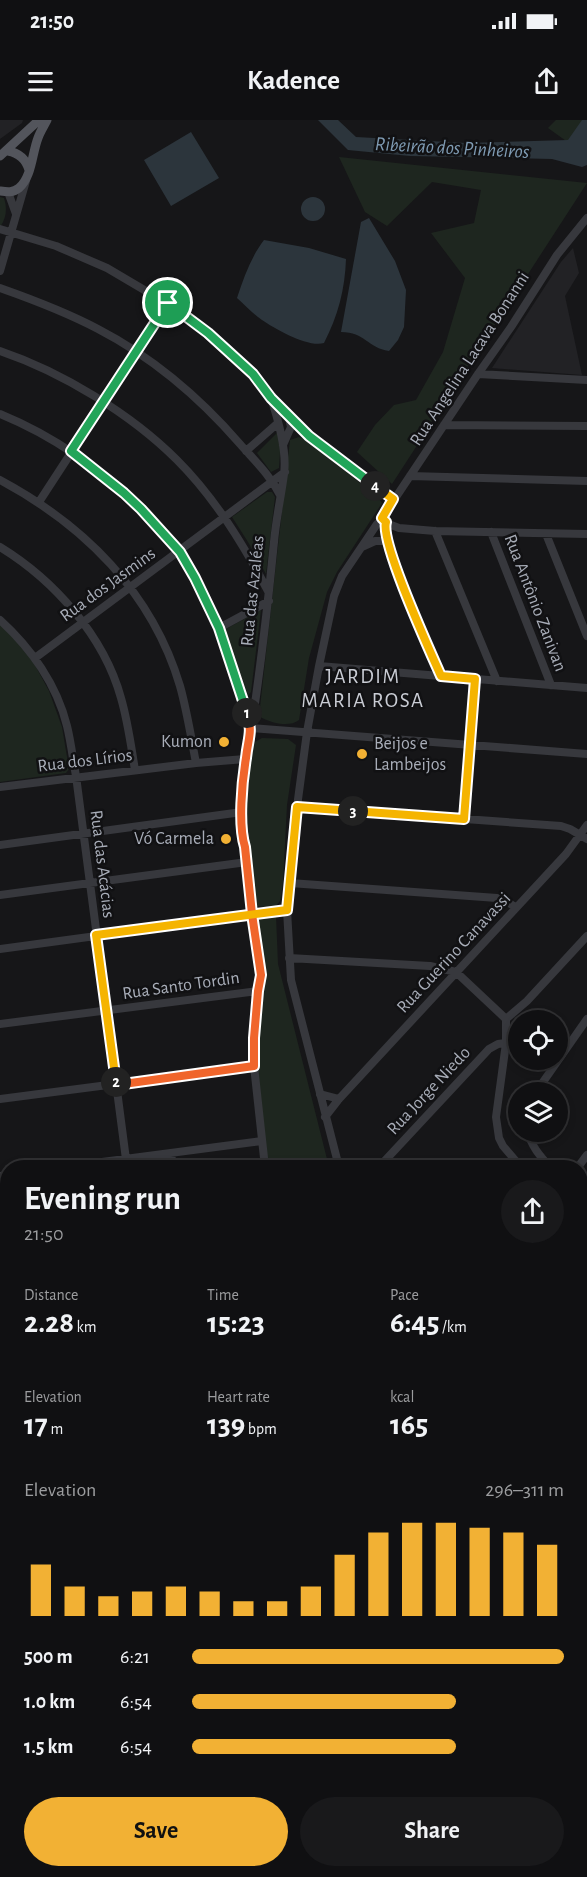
<!DOCTYPE html>
<meta charset="utf-8">
<style>
:root{--surface:#101012;--page:#19191b;--text:#f1f3f6;--muted:#9c9d9f;--line:#303032;--accent:#f2b134}
body{margin:0;font-family:"Alegreya Sans",sans-serif;background:var(--page);color:var(--text);height:100vh;display:flex;flex-direction:column;font-size:22px;white-space:nowrap}
*{box-sizing:border-box;margin:0}
p{font-size:20px;color:var(--muted)}
.icon{flex:none;width:33px;height:33px;fill:none;stroke:currentColor;stroke-width:2;stroke-linecap:round;stroke-linejoin:round}
.map{position:relative;flex:1;overflow:hidden}
.details{position:absolute;left:0px;top:1040px;width:588px;height:718px;display:flex;flex-direction:column;background:var(--surface);border-radius:24px 24px 0 0;box-shadow:0 3px 9px #0003,0 0 0 2px var(--line)}
.details>*{flex:none}
.fabs{position:absolute;left:508px;top:890px;display:grid;gap:12px}
.fabs a{display:grid;place-items:center;width:60px;height:60px;border-radius:50%;background:var(--surface);box-shadow:0 3px 9px #0003,0 0 0 2px var(--line);font-size:30px}
.pin{position:absolute;display:grid;place-items:center;width:51px;height:51px;color:#fff;margin:-26px;border:3px solid #fff;border-radius:50%;box-shadow:0 2px 6px #0007}
.km{position:absolute;width:30px;height:30px;margin:-15px;border-radius:50%;background:#222;color:#fff;font-size:16px;line-height:30px;text-align:center}
.round{display:grid;place-items:center;flex:none;width:63px;height:63px;border-radius:32px;background:var(--page)}
.overview{display:flex;align-items:center;justify-content:space-between;height:102px;padding:0 24px}
h1{font-size:33px;font-weight:700;line-height:45px}
.figures{display:grid;grid-template-columns:repeat(3,1fr);gap:9px;height:102px;padding:6px 24px}
.figures div{display:grid;align-content:center}
.figures b{font-size:30px;font-weight:700}
.figures small{font-size:16px;font-weight:400}
.figures p{font-size:16px}
.chart{height:168px;padding:12px 24px}
.chart p{display:flex;justify-content:space-between}
.chart svg{width:100%;height:108px;margin-top:6px;stroke:var(--accent);stroke-width:6}
.action{display:flex;gap:12px;margin-top:auto;padding:12px 24px}
.action a{flex:1;height:69px;border-radius:36px;background:var(--accent);color:#111;font-size:24px;font-weight:700;line-height:69px;text-align:center}
.action a+a{background:var(--page);color:var(--text)}
ul{padding:0 24px;list-style:none;font-size:20px}
li{display:grid;grid-template-columns:96px 72px 1fr;align-items:center;height:45px}
li i{height:15px;border-radius:8px;background:var(--accent)}
.status{display:flex;justify-content:space-between;align-items:center;height:42px;padding:0 30px;background:var(--surface);direction:ltr}
.status svg{height:16px;fill:currentColor}
header{display:flex;justify-content:space-between;align-items:center;height:78px;padding:0 24px;background:var(--surface);font-size:27px;font-weight:700}
.map>svg:first-child{display:block}
.built{fill:#222225}
.green{fill:#1e261f}
.water{fill:#2c353c}
.lines{fill:none;stroke-linecap:round;stroke-linejoin:round}
.minor{stroke:#37383d;stroke-width:8}
.major{stroke:#53555c;stroke-width:9}
.split-1-casing{stroke:#fff;stroke-width:12}
.split-2-casing{stroke:#fff;stroke-width:12}
.split-3-casing{stroke:#fff;stroke-width:12}
.split-4-casing{stroke:#fff;stroke-width:12}
.split-5-casing{stroke:#fff;stroke-width:12}
.split-1{stroke:#22a559;stroke-width:8}
.split-2{stroke:#f0652b;stroke-width:8}
.split-3{stroke:#f5b400;stroke-width:8}
.split-4{stroke:#f5b400;stroke-width:8}
.split-5{stroke:#22a559;stroke-width:8}
.poi-dot{fill:#f2b134;stroke:#111113;stroke-width:2}
.labels{text-anchor:middle;dominant-baseline:central;stroke-width:5;stroke-linejoin:round;paint-order:stroke}
.street-label{font-size:18px;fill:#a8adb8;stroke:#111113}
.poi-label{font-size:18px;fill:#a8adb8;stroke:#111113;text-anchor:end}
.water-label{font-size:20px;font-style:italic;fill:#7f9bb3;stroke:#111113}
.quarter-label{font-size:21px;letter-spacing:1.5px;fill:#c9ccd4;stroke:#111113}
</style>
<div class="status"><b>21:50</b><svg viewBox="0 0 49 12"><path d="M0 12V9h3v3zM5 12V6h3v6zM10 12V3h3v9zM15 12V0h3v12zM26 1h20v11H26zM47 4h2v5h-2z"/></svg></div>
<header><svg class="icon" aria-label="menu" viewBox="0 0 24 24"><path d="M4 6h16M4 12h16M4 18h16"/></svg>Kadence<svg class="icon" aria-label="share" viewBox="0 0 24 24"><path d="M12 15V3M7 8l5-5 5 5M5 13v7h14v-7"/></svg></header>
<div class="map">
<svg width="587" height="1757" viewBox="0 0 587 1757">
<rect width="100%" height="100%" fill="#161618"/>
<path class="built" d="M0 0H23L22 3 0 19Z
M573 128 579 153 565 176 582 255 492 248 561 142Z"/>
<path class="green" d="M556 0H587V36L548 8Z
M339 37 587 63 392 364 357 332 375 305 394 285 416 280 443 232 465 158 431 113 474 103 481 70 432 62 387 106 365 92Z
M0 77 4 78C7 87 7 98 0 107Z
M277 313 281 317 279 348 271 352 257 333Z
M299 317 306 320 378 377 382 383 337 452 327 472 309 538 299 600C289 608 270 603 259 596L290 320Z
M267 372H272L275 377 266 454 248 422 232 397Z
M261 490 251 572 248 575 224 510Z
M0 504 24 525 49 571 62 607 69 649 66 653 0 662Z
M262 618 288 619 296 625 287 685 283 762 280 781 274 788 256 786 245 712V677L250 636 255 622Z
M276 796 278 844 329 1047H267L254 917 264 853 259 798Z
M158 1039 164 1042 167 1047H132L138 1041Z
M581 1506 587 1509V1757H362L363 1750H580Z
M7 1657 8 1750 348 1751 344 1757H0V1662Z"/>
<path class="water" d="M318 0H338L356 17 466 23 568 20 582 0H587V45L582 47 552 39 410 36 348 30Z
M191 12 219 58 171 86 144 40Z
M301 89a12 12 0 1 1 24 0a12 12 0 1 1-24 0Z
M369 98 395 141 406 170 404 207 398 220 389 231C368 228 365 212 341 212L361 102Z
M264 120 309 128 346 139C345 169 338 196 324 223 309 228 275 209 262 200 253 194 245 185 237 178 244 157 251 137 264 120Z"/>
<g class="lines">
<path class="minor" d="M8 72 16 94
M0 109 56 126 107 148 168 184 208 213 253 253 271 278 289 298 291 307 283 325
M0 151 26 61
M0 168C34 180 66 192 98 209 152 237 201 279 240 324 255 341 270 355 280 375
M0 231C62 252 131 294 177 340 215 378 243 424 268 471
M478 254 587 260
M0 294C61 319 114 359 158 408 165 416 173 423 179 431 194 451 210 485 219 508 232 541 241 575 252 608L587 634
M290 299 309 316 393 379
M444 305 587 306
M246 331 278 303
M410 356 587 361
M0 360C84 405 152 472 180 566 187 591 191 617 196 643
M39 382 168 184
M382 398 478 254 511 207 557 135 587 98
M386 403 399 408 435 411 587 414
M384 407C395 458 419 508 441 556
M435 411 497 561
M491 412 551 565
M546 414 587 516
M364 426 375 421H387
M0 427C54 460 104 516 121 578 128 602 131 626 135 650
M0 500C31 528 57 565 67 606 71 622 73 640 76 656L127 1047
M219 508 269 481
M35 538 285 352
M319 546 587 568
M0 667 196 643 245 639
M297 687 561 706 570 709 587 719
M464 698 475 559
M0 725 242 692
M290 763 497 778 508 782 516 788
M0 775 247 742
M0 829 287 790
M289 838 430 846 456 852 506 899
M506 899V923L496 997 499 1018 503 1026 521 1047
M506 899 527 881 587 816
M0 904 258 871
M536 972 587 899
M320 974 339 979
M0 979 254 946
M325 997 339 979 566 734 587 705
M528 1011C530 1025 541 1037 550 1047
M171 1033 173 1047
M64 1047 262 1021
M265 1047 254 946V918L258 871 261 855V842L252 794 245 727C235 692 247 640 252 604 261 544 268 483 274 422 276 399 281 377 284 354 287 332 278 299 271 278
M339 1047 291 860 287 790 297 687 307 612 319 546 334 476 342 456 377 404
M379 1047 489 929 498 924 506 923
M578 1047 587 1035
M0 1056 8 1055
M580 1089 587 1084
M580 1107 587 1111
M0 1131 8 1130
M580 1182 587 1180
M0 1202 8 1201
M580 1269 587 1287
M0 1277 8 1276
M0 1352 8 1351
M580 1470H587
M0 1595 8 1584"/>
<path class="major" d="M8 31C19 33 26 39 29 50
M0 36 39 0
M0 71C7 72 13 73 19 68 32 57 32 33 38 18 40 12 44 6 47 0"/>
</g>
<g class="lines">
<g class="split-1-casing">
<path id="split-1" d="M168 183 71 331 124 373 141 389 180 432 195 458 219 508 247 593"/>
</g>
<g class="split-2-casing">
<path id="split-2" d="M116 962V965L254 946V918L258 871 261 855 252 794 245 727C238 705 242 662 246 638 248 618 253 613 247 593"/>
</g>
<g class="split-3-casing">
<path id="split-3" d="M116 962 96 815 287 790 297 687 353 691"/>
</g>
<g class="split-4-casing">
<path id="split-4" d="M353 691 464 699 475 559 441 556C430 531 380 422 386 402L382 398 393 379 375 366"/>
</g>
<g class="split-5-casing">
<path id="split-5" d="M168 183 208 213 253 254 271 278 309 316 375 366"/>
</g>
<use href="#split-1" class="split-1"/>
<use href="#split-2" class="split-2"/>
<use href="#split-3" class="split-3"/>
<use href="#split-4" class="split-4"/>
<use href="#split-5" class="split-5"/>
</g>
<g class="poi-dot">
<circle cx="224" cy="622" r="6"/>
<circle cx="362" cy="634" r="6"/>
<circle cx="226" cy="719" r="6"/>
</g>
<g class="labels">
<g class="street-label">
<text transform="translate(470 239) rotate(-57)">Rua Angelina Lacava Bonanni</text>
<text transform="translate(108 465) rotate(-36)">Rua dos Jasmins</text>
<text transform="translate(253 471) rotate(-84)">Rua das Azaléas</text>
<text transform="translate(535 483) rotate(69)">Rua Antônio Zanivan</text>
<text transform="translate(85 641) rotate(-7)">Rua dos Lírios</text>
<text transform="translate(102 744) rotate(83)">Rua das Acácias</text>
<text transform="translate(454 833) rotate(-47)">Rua Guerino Canavassi</text>
<text transform="translate(181 866) rotate(-8)">Rua Santo Tordin</text>
<text transform="translate(429 971) rotate(-47)">Rua Jorge Niedo</text>
</g>
<g class="poi-label">
<text x="212" y="622">Kumon</text>
<text x="374" y="624" text-anchor="start">Beijos e<tspan x="374" dy="21">Lambeijos</tspan></text>
<text x="214" y="719">Vó Carmela</text>
</g>
<g class="water-label">
<text transform="translate(452 28) rotate(3)">Ribeirão dos Pinheiros</text>
</g>
<g class="quarter-label">
<text x="363" y="556">JARDIM<tspan x="363" dy="24">MARIA ROSA</tspan></text>
</g>
</g>
</svg>
<div class="fabs">
<a><svg class="icon" aria-label="locate" viewBox="0 0 24 24"><circle cx="12" cy="12" r="6"/><path d="M12 2v4M12 18v4M2 12h4M18 12h4"/></svg></a>
<a><svg class="icon" aria-label="layers" viewBox="0 0 24 24"><path d="M12 4l9 5-9 5-9-5zM3 14l9 5 9-5"/></svg></a>
</div>
<div class="pin" style="left:168px;top:183px;background:#1e9e55"><svg class="icon" aria-label="arrive" viewBox="0 0 24 24"><path d="M6 21V4h12l-3 4 3 4H6"/></svg></div>
<b class="km" style="left:247px;top:593px">1</b>
<b class="km" style="left:116px;top:962px">2</b>
<b class="km" style="left:353px;top:691px">3</b>
<b class="km" style="left:375px;top:366px">4</b>
<section class="details">
<div class="overview"><div><h1>Evening run</h1><p>21:50</p></div><a class="round"><svg class="icon" aria-label="share" viewBox="0 0 24 24"><path d="M12 15V3M7 8l5-5 5 5M5 13v7h14v-7"/></svg></a></div>
<div class="figures">
<div><p>Distance</p><b>2.28<small> km</small></b></div>
<div><p>Time</p><b>15:23</b></div>
<div><p>Pace</p><b>6:45<small> /km</small></b></div>
</div>
<div class="figures">
<div><p>Elevation</p><b>17<small> m</small></b></div>
<div><p>Heart rate</p><b>139<small> bpm</small></b></div>
<div><p>kcal</p><b>165</b></div>
</div>
<div class="chart"><p><span>Elevation</span>296–311 m</p>
<svg viewBox="0 0 160 44" preserveAspectRatio="none"><path d="M5 44V23M15 44V32M25 44V36M35 44V34M45 44V32M55 44V34M65 44V38M75 44V38M85 44V32M95 44V19M105 44V10M115 44V6M125 44V6M135 44V8M145 44V10M155 44V15"/></svg>
</div>
<ul>
<li><b>500 m</b>6:21<i style="width:100%"></i></li>
<li><b>1.0 km</b>6:54<i style="width:71%"></i></li>
<li><b>1.5 km</b>6:54<i style="width:71%"></i></li>
</ul>
<div class="action"><a>Save</a><a>Share</a></div>
</section>
</div>
